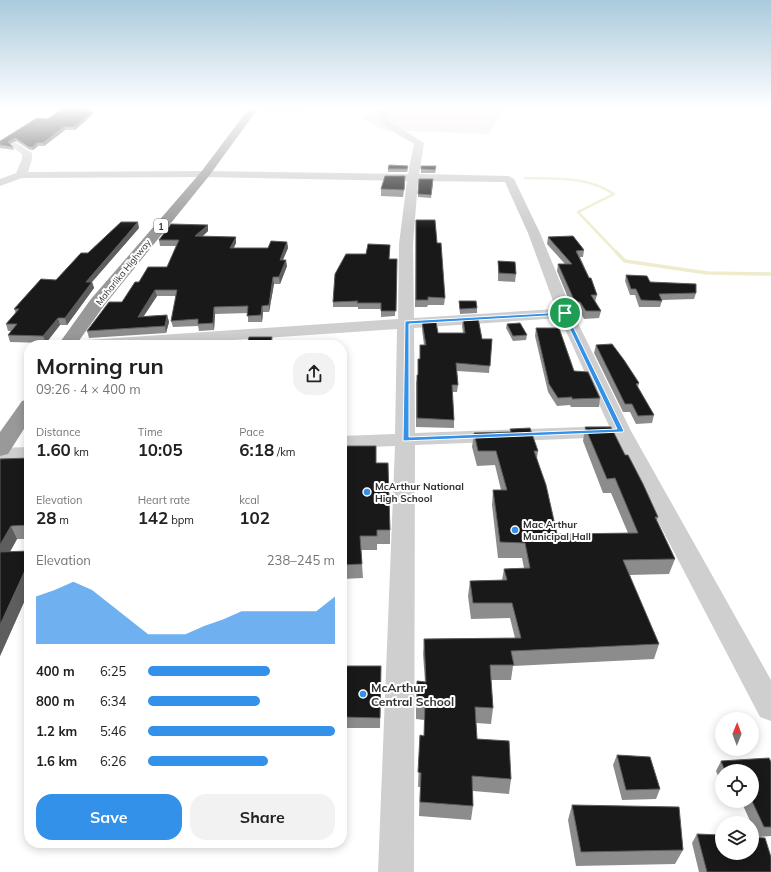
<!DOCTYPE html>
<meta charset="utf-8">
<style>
:root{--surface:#fff;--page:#f2f2f2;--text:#202124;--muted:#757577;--accent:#3391ea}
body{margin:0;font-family:Mulish,sans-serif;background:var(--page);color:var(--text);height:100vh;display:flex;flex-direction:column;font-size:15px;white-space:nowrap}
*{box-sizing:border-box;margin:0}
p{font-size:13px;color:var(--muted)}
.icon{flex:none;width:22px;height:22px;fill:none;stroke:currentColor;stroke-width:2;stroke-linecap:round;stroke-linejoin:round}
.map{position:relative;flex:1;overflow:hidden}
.panel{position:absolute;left:24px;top:340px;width:323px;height:508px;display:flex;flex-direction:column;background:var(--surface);border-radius:16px;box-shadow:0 2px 10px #0003}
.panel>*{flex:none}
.needle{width:26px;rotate:1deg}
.tools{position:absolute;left:715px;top:712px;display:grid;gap:8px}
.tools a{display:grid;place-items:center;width:44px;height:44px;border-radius:50%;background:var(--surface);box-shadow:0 2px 10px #0003;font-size:20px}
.pin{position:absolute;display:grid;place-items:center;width:34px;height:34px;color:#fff;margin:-17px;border:2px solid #fff;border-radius:50%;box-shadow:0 1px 4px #0007}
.round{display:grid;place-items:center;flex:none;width:42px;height:42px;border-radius:16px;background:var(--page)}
.summary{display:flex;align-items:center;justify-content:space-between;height:68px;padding:0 12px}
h1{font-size:22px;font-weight:700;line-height:30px}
.stats{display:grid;grid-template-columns:repeat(3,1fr);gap:6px;height:68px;padding:4px 12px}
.stats div{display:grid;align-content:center}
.stats b{font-size:17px;font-weight:700}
.stats small{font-size:11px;font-weight:400}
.stats p{font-size:11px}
.chart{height:112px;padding:8px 12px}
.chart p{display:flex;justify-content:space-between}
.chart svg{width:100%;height:72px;margin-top:4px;fill:var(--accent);opacity:.7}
.action{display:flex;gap:8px;margin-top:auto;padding:8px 12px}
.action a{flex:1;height:46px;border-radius:16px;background:var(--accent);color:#fff;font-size:16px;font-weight:700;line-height:46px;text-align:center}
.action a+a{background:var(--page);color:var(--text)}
ul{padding:0 12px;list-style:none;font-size:13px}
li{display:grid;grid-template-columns:64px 48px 1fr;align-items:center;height:30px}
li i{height:10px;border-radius:5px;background:var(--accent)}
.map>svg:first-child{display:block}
.green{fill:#efe0ee}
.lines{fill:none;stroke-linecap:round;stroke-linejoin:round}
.stream-far1{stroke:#eeeccd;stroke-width:2.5}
.stream{stroke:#eeeccd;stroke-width:3.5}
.minor{fill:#cfcfcf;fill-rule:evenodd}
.highway{fill:#999;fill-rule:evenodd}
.wall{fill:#8c8c8c}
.shaded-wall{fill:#5e5e5e}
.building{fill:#191919;stroke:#5e5e5e}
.route{fill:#3391ea;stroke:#fff;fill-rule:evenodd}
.poi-dot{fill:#3391ea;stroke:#fff;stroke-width:1.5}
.labels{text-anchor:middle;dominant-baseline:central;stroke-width:4;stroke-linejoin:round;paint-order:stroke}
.shield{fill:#fff;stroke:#707070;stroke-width:1}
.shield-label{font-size:9px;font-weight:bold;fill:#323232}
.far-street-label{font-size:9px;fill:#323232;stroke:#fff}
.poi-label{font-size:10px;font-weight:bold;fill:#323232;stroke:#fff;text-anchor:start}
.near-poi-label{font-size:12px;font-weight:bold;fill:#323232;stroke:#fff;text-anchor:start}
</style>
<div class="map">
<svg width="771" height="872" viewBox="0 0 771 872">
<rect width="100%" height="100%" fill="#fff"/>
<path class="green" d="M269 107H306L297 113 265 112Z
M381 107H506L489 134 384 130 363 119Z"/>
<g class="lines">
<path class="stream-far1" d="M525 178C556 179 587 176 614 194L578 212 617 253"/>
<path class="stream" d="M616 252 625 261 707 273 771 274"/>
<path class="minor" d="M380 107H389L386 111 388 120 424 143 419 174 509 176 514 179 540 233 573 313 631 431 771 680V721L760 717 614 437 415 445 414 872H378L395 446 342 448V436L395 434 397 329 161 345H79L81 341 87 340 398 319 399 244 407 181 205 177 22 178 0 186V179L16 173 22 159V154L10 145 15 142 32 153V159L28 172 205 171 408 174 414 144C401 135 378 128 378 110ZM418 181 505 182 528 233 556 309 414 318 413 244ZM560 318 609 426 415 433 414 328Z
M29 447V459L0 460V448Z"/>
<path class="highway" d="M250 107H259L209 176 103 307 76 345H58L91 299 201 172Z
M29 399V421L8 454 0 456V432L22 401Z"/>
</g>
<path class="wall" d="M66 107H94L89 112H92L93 114 75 130H65L44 146H38L33 150H30L16 141 10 144 13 147 14 150 0 148V141L47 119Z
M388 169H408L407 172H388Z
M421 169 436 170 435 173H421Z
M419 179 433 183 431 198 418 197Z
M405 182 403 197 381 196V189Z
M416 220 437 243 445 298 444 305H428L427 307H415Z
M208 225V231L202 237 236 243 234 248H268L287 242 288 248 283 260 287 266 280 284H274L269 312H263L262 322H248V313L215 314 214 330 199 331 198 326 173 327 171 321 176 296H157L144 316 167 315 169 322 166 333 89 338 87 331 122 302 139 282 167 267 176 246H160L159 240Z
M139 228 92 282 94 288 67 325H60L46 343 10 342 8 335 12 331H8L6 324 16 313 14 309 56 280 88 253Z
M548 237 584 250 583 257H580L597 295 595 302 601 311 599 318 584 319 579 310H573L557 271 558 264H565L547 244Z
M390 245 389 259H397L395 316 381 317V309H358V307H333V302L366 254Z
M498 261 516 274 515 282 498 281Z
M626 275 650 282 696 293 694 299 662 300V301L660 307H639L635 295H630L625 281Z
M459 301 477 308V313L460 314 459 305Z
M463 319 482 339H492L489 373 457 371 458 385 457 392H452L454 420V428L416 427V383L418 375 420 359 424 345 422 329V322L438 333H463L462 326Z
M507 324 527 335 526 340 513 341 506 328Z
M536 328 574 371 600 398 599 407H571L570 405 557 406 548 392 535 336Z
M596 345 639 383 638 387 654 415 652 423 636 424 630 412H623L594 353Z
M585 427 625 455 658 517 657 520 675 559 669 574 629 575 659 644 654 659 513 666 511 680H491L493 708 491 724 476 723 477 739 511 779 509 794 473 791V806L471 820 419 816 420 787H418L420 735 424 736V720L416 719V703L417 681 425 682 423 654 424 639 515 638 510 618 471 619 468 596 470 581 502 580 504 569 524 568 522 558H498L492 505 493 490H501L495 465 477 466 472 447 474 433 510 432V429L538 451 537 458 557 534 628 533 611 493H603L583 441Z
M342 446 376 463 390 530V544H377V550H361L363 578 342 579Z
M29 458V539H17L10 552 29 551V591L0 656V459Z
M381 666 380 728H344L343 717Z
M617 755 660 789 656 799 622 800 613 765Z
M721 761 771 762V836L758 837 752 824V823H751L741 801H752V771H722V785L716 771Z
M572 805 683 850 675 864 576 866 568 820Z
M697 834 771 872H699L692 843Z"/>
<path class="shaded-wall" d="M90 107H94L86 114 85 112Z
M92 112 93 114 75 130 74 127Z
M64 127 65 130 44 146 43 143Z
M15 138 16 141 8 145V142Z
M37 143 38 146 33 150 32 147Z
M138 222 139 228 92 282 94 288 67 325 65 318 86 282Z
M208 225V231L196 242 195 236Z
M236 237V243L230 254V248Z
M287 242 288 248 280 266V260Z
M286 260 287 266 280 284 279 277Z
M273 277 274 284 269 312V305Z
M155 290 157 296 139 323 138 317Z
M262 306 263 312 262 322 261 315Z
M214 307 215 314 214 330 213 323Z
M167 315 169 322 166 333 165 326Z
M58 318 60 325 46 343 43 336Z
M272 337 273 345H270Z
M11 526 17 539 0 569V545Z
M27 566 29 570V591L0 656V625Z"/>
<path class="building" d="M66 107H90L85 112H92L74 127H64L43 143H37L32 147H29L15 138 8 142 13 147 0 145V141L37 118 47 119Z
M389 165 408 166 407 169H388Z
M421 166H436L435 170 421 169Z
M385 176H405L404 190 381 189Z
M419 179H433L431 195 418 194Z
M416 220H435L437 243H441L445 298 428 297V300H416Z
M121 222H138L86 282H92L65 318H58L43 336 8 335 17 324H6L19 309H14L41 279 56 280 81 253H88Z
M171 224 208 225 195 236 236 237 230 248H268L271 241 287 242 280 260H286L279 277H273L269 305 262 306 261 315 247 316 248 306 214 307 213 323 198 324V319L171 321 177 290H155L138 317 167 315 165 326 87 331 109 302H122L135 282H139L148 267H167L179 240H159Z
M573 236 584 250 576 251 589 278H591L597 295H591L601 311H586L580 302H575L558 264H572L548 237Z
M368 244 390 245 389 259H397L396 311H381V303H357L358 301 333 302 335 274 346 254H366Z
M498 261 515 262 516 274 499 273Z
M626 275 647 276 650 282 696 284V293L659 294 662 301 641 300 636 289H631Z
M459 301H476L477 308 460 309Z
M478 318 482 339H492L490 366 456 363 458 385H452L454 420 417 418V375H418V359H420V345H426L422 322H436L438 333H465L463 319Z
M520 323 527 335 513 336 507 324Z
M536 328H559L574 371 588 372 600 398 572 399V397L558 398 549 384Z
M249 337H272L270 345H247Z
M612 344 624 360 639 383 636 384 654 415 638 416 632 404H625L596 345Z
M585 427H611L625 455H628L643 484 658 517H655L675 559 623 560 659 644 511 651 514 665H490L493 708 475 707 477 739 509 741 511 779 472 776 473 806 420 802 421 773 418 772 420 735 424 736 425 704H417V681L426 682 424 639 521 638 512 603H473L470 581 507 580 504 569 530 568 525 543 500 542 493 490H507L496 451H478L474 433 511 432 510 429 530 428 538 451H534L546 485 557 534 638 533 615 478 607 479Z
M342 446H376V463H388L390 530H377V536H360L362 564 342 565Z
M29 458V525L11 526 0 545V459Z
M29 551V566H27L0 625V552Z
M346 666H381L380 718 343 717Z
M617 755 650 757 660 789 626 790Z
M769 758 771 762V827H764L752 801V771H725L721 761Z
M572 805 679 807 683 850 581 852Z
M697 834 722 835V853H752V837L765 838 771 857V872H707Z"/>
<linearGradient id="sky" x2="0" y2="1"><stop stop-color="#aacadd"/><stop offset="0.47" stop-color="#fff"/><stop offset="1" stop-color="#fff" stop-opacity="0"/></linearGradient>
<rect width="771" height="229" fill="url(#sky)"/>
<path class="route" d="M566 312 624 431 623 432 403 441 405 321ZM563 315 617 429 409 437V324Z"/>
<g class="poi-dot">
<circle cx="367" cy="492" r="4"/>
<circle cx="515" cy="530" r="4"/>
<circle cx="363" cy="694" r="4"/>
</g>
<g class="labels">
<rect class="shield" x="154" y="219" width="14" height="14" rx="3"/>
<g class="shield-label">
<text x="161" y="226">1</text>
</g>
<g class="far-street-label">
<text transform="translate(123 272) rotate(-51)">Maharlika Highway</text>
</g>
<g class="poi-label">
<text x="375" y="486">McArthur National<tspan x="375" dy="12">High School</tspan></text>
<text x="523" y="524">Mac Arthur<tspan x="523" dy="12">Municipal Hall</tspan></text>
</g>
<g class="near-poi-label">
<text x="371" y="687">McArthur<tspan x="371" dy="14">Central School</tspan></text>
</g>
</g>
</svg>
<div class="tools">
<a><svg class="needle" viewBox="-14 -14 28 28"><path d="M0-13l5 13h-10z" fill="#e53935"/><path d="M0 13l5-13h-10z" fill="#757577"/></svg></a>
<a><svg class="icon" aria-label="locate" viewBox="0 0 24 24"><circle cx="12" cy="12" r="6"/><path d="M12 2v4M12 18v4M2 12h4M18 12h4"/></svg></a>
<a><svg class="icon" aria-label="layers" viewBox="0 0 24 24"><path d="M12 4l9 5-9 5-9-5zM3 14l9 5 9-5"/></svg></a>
</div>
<div class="pin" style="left:565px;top:313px;background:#1e9e55"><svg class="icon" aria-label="arrive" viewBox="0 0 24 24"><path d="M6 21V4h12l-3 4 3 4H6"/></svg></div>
<section class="panel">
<div class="summary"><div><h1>Morning run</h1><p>09:26 · 4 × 400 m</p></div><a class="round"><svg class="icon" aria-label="share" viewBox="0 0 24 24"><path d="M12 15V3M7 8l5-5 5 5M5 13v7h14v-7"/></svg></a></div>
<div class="stats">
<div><p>Distance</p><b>1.60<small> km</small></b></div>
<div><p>Time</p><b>10:05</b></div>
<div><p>Pace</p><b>6:18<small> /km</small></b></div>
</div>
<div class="stats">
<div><p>Elevation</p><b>28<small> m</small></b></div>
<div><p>Heart rate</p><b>142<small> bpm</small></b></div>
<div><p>kcal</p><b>102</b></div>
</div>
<div class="chart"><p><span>Elevation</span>238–245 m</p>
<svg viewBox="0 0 160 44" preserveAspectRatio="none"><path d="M0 44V15L10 11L20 6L30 11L40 20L50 29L60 38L70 38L80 38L90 33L100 29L110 24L120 24L130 24L140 24L150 24L160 15V44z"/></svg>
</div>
<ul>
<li><b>400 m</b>6:25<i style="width:65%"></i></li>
<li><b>800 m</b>6:34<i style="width:60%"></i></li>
<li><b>1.2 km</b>5:46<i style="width:100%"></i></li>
<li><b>1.6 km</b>6:26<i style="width:64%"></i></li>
</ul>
<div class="action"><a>Save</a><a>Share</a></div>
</section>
</div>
